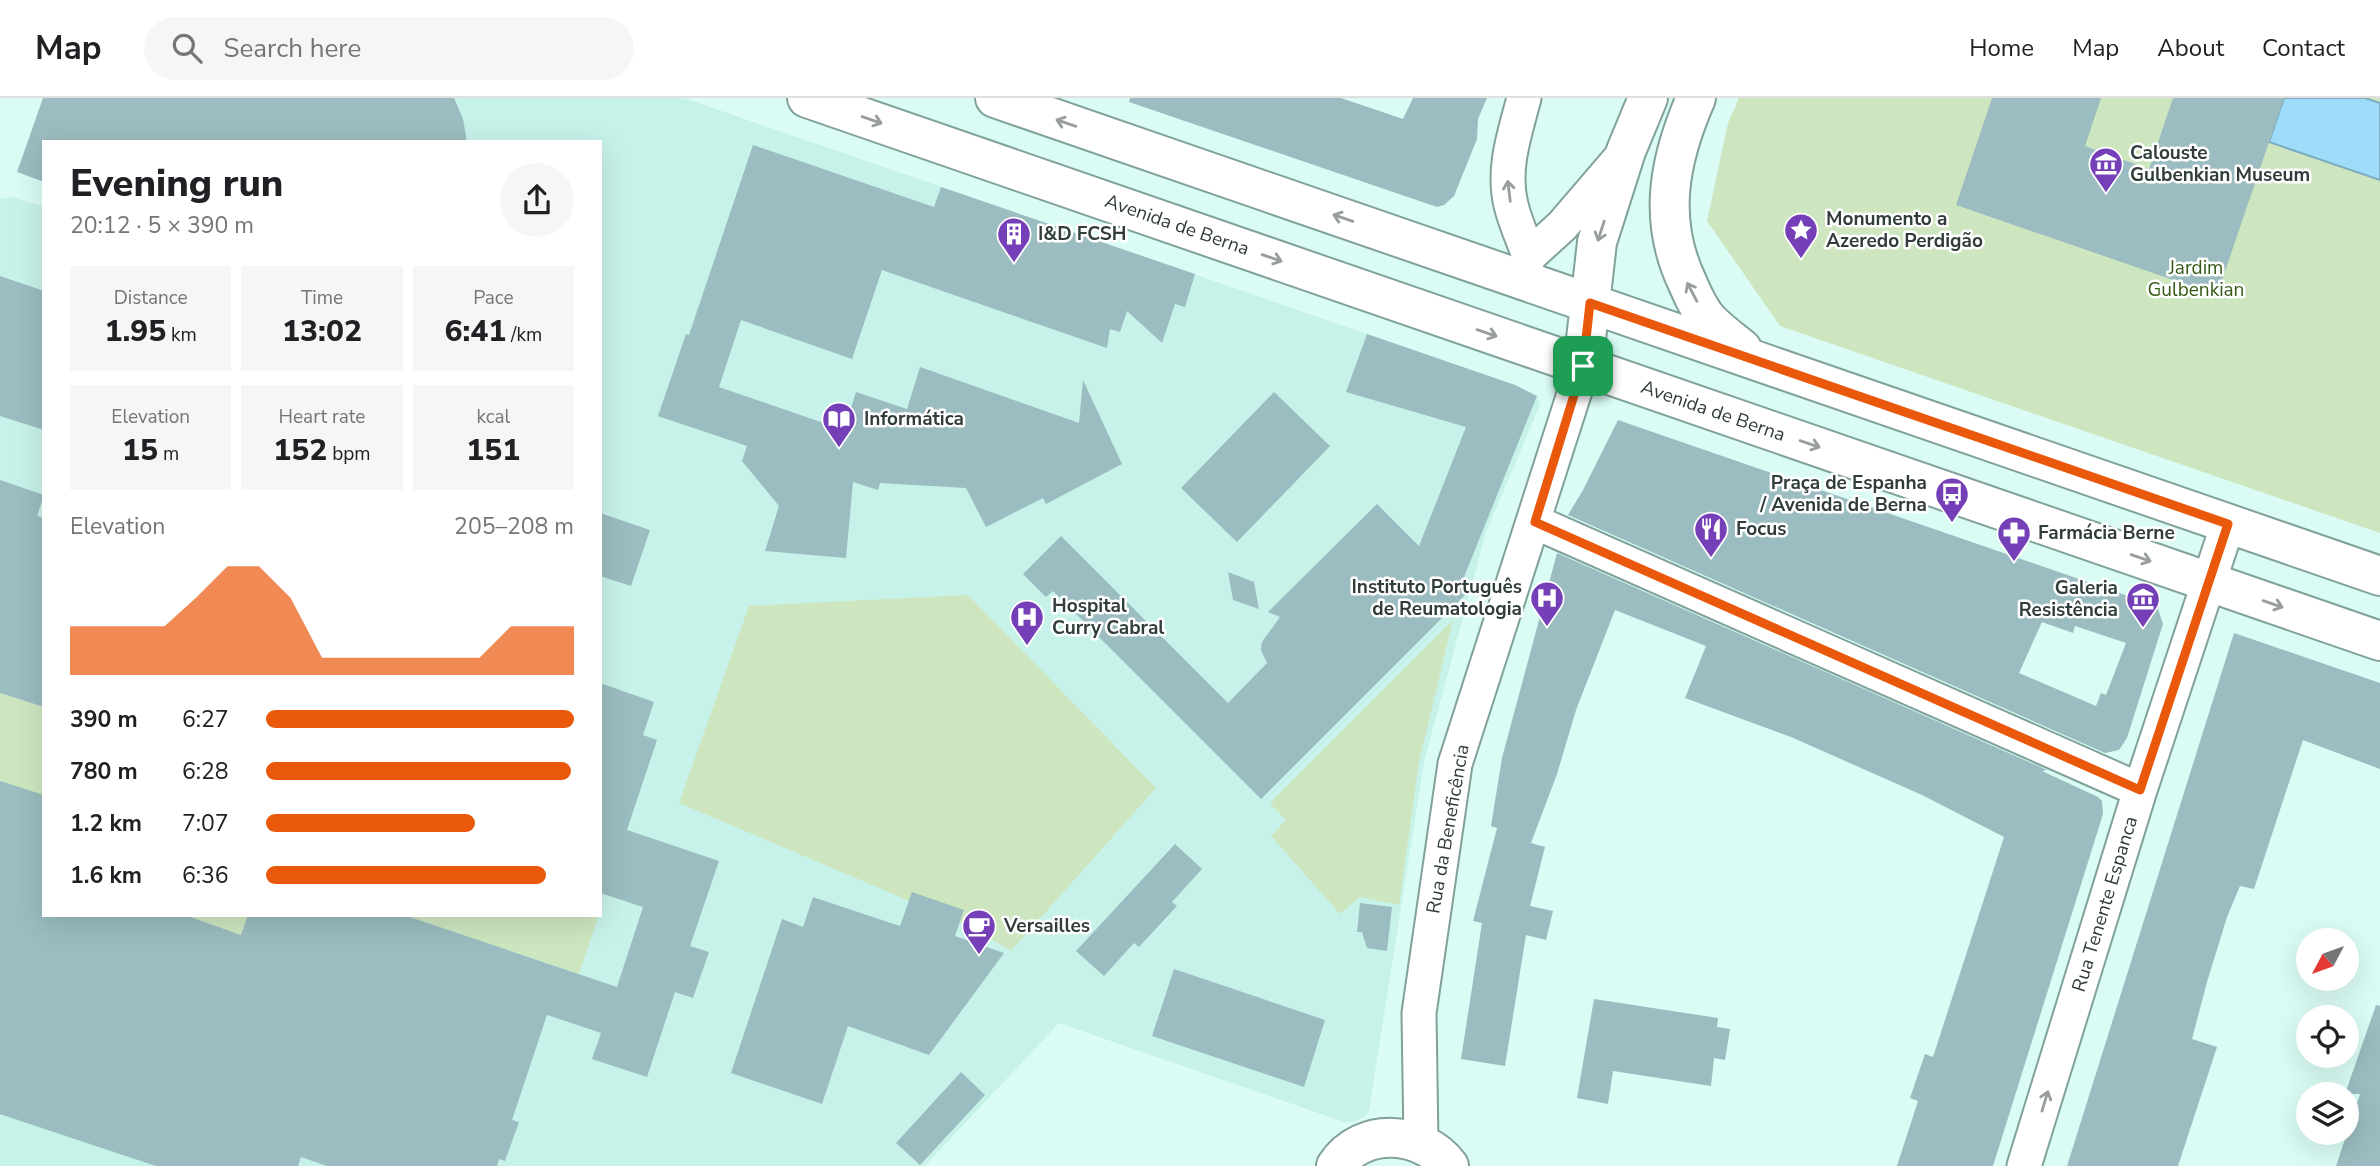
<!DOCTYPE html>
<meta charset="utf-8">
<style>
:root{--surface:#fff;--page:#f6f6f6;--text:#202124;--muted:#757577;--line:#e0e0e0;--accent:#ea580c}
body{margin:0;font-family:"Nunito Sans",sans-serif;background:var(--page);color:var(--text);height:100vh;display:flex;flex-direction:column;font-size:26px;white-space:nowrap}
*{box-sizing:border-box;margin:0}
p{font-size:23px;color:var(--muted)}
.icon{flex:none;width:38px;height:38px;fill:none;stroke:currentColor;stroke-width:2;stroke-linecap:round;stroke-linejoin:round}
.map{position:relative;flex:1;overflow:hidden}
.side{position:absolute;left:42px;top:42px;width:560px;height:777px;display:flex;flex-direction:column;background:var(--surface);border-radius:0px;box-shadow:0 7px 28px #0002}
.side>*{flex:none}
.needle{width:46px;rotate:229deg}
.buttons{position:absolute;left:2296px;top:830px;display:grid;gap:14px}
.buttons a{display:grid;place-items:center;width:63px;height:63px;border-radius:50%;background:var(--surface);box-shadow:0 7px 28px #0002;font-size:35px}
.pin{position:absolute;display:grid;place-items:center;width:60px;height:60px;color:#fff;margin:-30px;border-radius:14px;box-shadow:0 4px 10px #0006}
.round{display:grid;place-items:center;flex:none;width:74px;height:74px;border-radius:37px;background:var(--page)}
.headline{display:flex;align-items:center;justify-content:space-between;height:119px;padding:0 28px}
h1{font-size:38px;font-weight:800;line-height:52px}
.stats{display:grid;grid-template-columns:repeat(3,1fr);gap:10px;height:119px;padding:7px 28px}
.stats div{display:grid;align-content:center;border-radius:0px;background:var(--page);text-align:center}
.stats b{font-size:30px;font-weight:800}
.stats small{font-size:19px;font-weight:400}
.stats p{font-size:19px}
.chart{height:196px;padding:14px 28px}
.chart p{display:flex;justify-content:space-between}
.chart svg{width:100%;height:126px;margin-top:7px;fill:var(--accent);opacity:.7}
ul{padding:0 28px;list-style:none;font-size:23px}
li{display:grid;grid-template-columns:112px 84px 1fr;align-items:center;height:52px}
li i{height:18px;border-radius:9px;background:var(--accent)}
header{display:flex;align-items:center;gap:42px;box-sizing:border-box;height:98px;padding:0 35px;background:var(--surface);border-bottom:2px solid var(--line)}
header strong{font-size:33px}
nav{display:flex;gap:38px;margin-inline-start:auto;font-size:24px}
.search{width:490px;height:63px;background:var(--page);display:flex;align-items:center;gap:18px;box-sizing:border-box;padding:0 24px;border-radius:38px;color:var(--muted);font-size:26px}
.map>svg:first-child{display:block}
.built{fill:#c7f2e9}
.green{fill:#cee6c0}
.water{fill:#9edcf9;stroke:#7dacc0;stroke-width:2}
.building{fill:#9bbcc0;fill-rule:evenodd}
.lines{fill:none;stroke-linecap:round;stroke-linejoin:round}
.minor-casing{stroke:#81a19b;stroke-width:37}
.major-casing{stroke:#81a19b;stroke-width:42}
.minor{stroke:#fff;stroke-width:33}
.major{stroke:#fff;stroke-width:38}
.oneway{stroke:#989e9d}
.route-casing{stroke:#fff;stroke-width:14}
.route{stroke:#ea580c;stroke-width:9}
.labels{text-anchor:middle;dominant-baseline:central;stroke-width:5;stroke-linejoin:round;paint-order:stroke}
.poi-label{font-size:19px;font-weight:bold;fill:#303d3b;stroke:#fff;text-anchor:start}
.street-label{font-size:19px;fill:#303d3b;stroke:#fff}
.park-label{font-size:19px;fill:#365b17;stroke:#fff}
</style>
<header>
<strong>Map</strong>
<div class="search"><svg class="icon" aria-label="search" viewBox="0 0 24 24"><circle cx="10" cy="10" r="6"/><path d="M15 15l6 6"/></svg>Search here</div>
<nav><a>Home</a><a>Map</a><a>About</a><a>Contact</a></nav>
</header>
<div class="map">
<svg width="2380" height="1068" viewBox="0 0 2380 1068">
<rect width="100%" height="100%" fill="#dafcf5"/>
<path class="built" d="M197 0H684L1515 287 1537 298 1540 307 1486 434 1424 664 1369 1012 1366 1018 1355 1024H1344L1059 925 925 1068H0V101L12 99 44 109V817H600V44H194Z"/>
<path class="green" d="M1739 0H2380V435L1780 228 1707 123 1728 25Z
M968 497 1156 690 1011 853 971 829 679 705 749 508Z
M1453 522 1419 664 1399 807 1360 799 1340 816 1271 738 1286 722 1270 705Z
M0 595 44 609V697L0 683Z
M185 817H248L241 837Z
M404 817H599L579 876Z"/>
<path class="water" d="M2284 0H2365L2380 5V82L2269 44Z"/>
<path class="building" d="M43 0H454L463 21 467 44H44V84L17 74Z
M1130 0H1341L1403 21 1413 0H1487L1478 21 1477 41 1454 98 1444 107 1437 109 1129 4Z
M1992 0H2101L2085 48 2149 71 2173 0H2284L2217 197 1956 107Z
M753 47 934 109 941 89 1195 176 1185 209 1175 206 1162 245 1127 213 1120 234 1110 231 1107 250 882 172 852 261 741 222 719 289 844 332 856 294 907 311 920 269 1079 325 1083 282 1122 366 1046 406 1043 400 986 429 966 390 880 385 878 392 853 384 846 460 765 453 779 408 742 363 747 348 658 318 686 236 689 237Z
M0 178 44 193V332L0 318Z
M1367 236 1515 287 1537 298 1460 489 1466 496 1261 701 1053 493 1046 499 1023 476 1061 438 1228 605 1267 565 1261 552 1262 544 1280 519 1268 514 1377 406 1419 448 1466 329 1346 294Z
M1274 294 1330 348 1237 444 1181 390Z
M1618 322 2157 508 2163 526 2127 640 2119 652 2105 655 1568 417 1583 392ZM2042 524 2073 535 2075 528 2126 545 2106 597 2101 595 2096 608 2019 575Z
M0 382 44 397 37 418 44 420V609L0 595Z
M600 415 650 432 631 488 600 478Z
M1557 455 2047 672 2042 673 2098 699 2102 703 2103 716 1993 1068H1897L1918 1003 1910 1000 1925 956 1933 959 2004 739 1922 697 1791 639 1685 600 1706 548 1615 512 1576 612 1557 676 1531 745 1545 749 1530 808 1553 813 1546 842 1526 837 1505 968 1461 961 1482 825 1473 823 1497 730 1491 728 1502 660Z
M1228 474 1254 484 1259 511 1233 502Z
M2234 535 2380 585V671L2303 642 2254 791 2240 788 2227 819 2207 884 2192 941 2217 949 2178 1068H2067Z
M600 585 654 604 643 637 657 642 627 732 719 763 690 848 709 854 693 900 675 894 647 979 592 961 601 935 547 917 512 1022 519 1024 505 1063 499 1061 497 1068H327L301 1059 298 1068H156L0 1016V683L44 697V817H185L241 837 248 817H404L617 889 643 809 600 795Z
M1175 746 1202 771 1172 804 1177 808 1139 849 1134 845 1104 878 1076 853Z
M912 794 964 812 955 838 1004 855 929 957 848 928 822 1006 731 975 782 821 803 829 813 799 900 828Z
M1360 805 1392 809 1387 853 1367 850 1362 834H1357Z
M1174 871 1325 922 1304 989 1152 938Z
M1594 901 1718 920 1717 929 1730 931 1725 962 1714 960 1711 988 1613 973 1608 1006 1577 1000Z
M2376 907 2380 908V1068H2336L2360 996H2345Z
M961 974 985 997 920 1067 896 1045Z"/>
<g class="lines">
<g class="minor-casing">
<path id="minor" d="M1524 0C1515 35 1502 70 1511 107 1515 124 1523 141 1529 158
M1522 182 1529 158 1562 128 1622 58
M1535 424 2140 692
M1421 1044 1419 915 1455 666 1583 268
M2024 1068 2140 692 2228 426"/>
</g>
<g class="major-casing">
<path id="major" d="M807 0 2380 543
M995 0 2380 478
M1696 0C1669 62 1657 122 1688 186 1693 198 1700 213 1709 223 1719 233 1731 242 1742 251
M1583 268 1597 144 1626 53 1648 0
M1336 1068C1362 1028 1423 1033 1449 1068"/>
</g>
<use href="#minor" class="minor"/>
<use href="#major" class="major"/>
</g>
<defs><path id="oneway-shaft" d="M-6 0H5M1.5-3L5.5 0L1.5 3" fill="none" stroke-width="1.6" stroke-linecap="round" stroke-linejoin="round" transform="scale(1.75)"/></defs>
<g class="oneway">
<use href="#oneway-shaft" transform="translate(872 22) rotate(19)"/>
<use href="#oneway-shaft" transform="translate(1066 25) rotate(-161)"/>
<use href="#oneway-shaft" transform="translate(1509 93) rotate(-97)"/>
<use href="#oneway-shaft" transform="translate(1343 120) rotate(-161)"/>
<use href="#oneway-shaft" transform="translate(1601 133) rotate(108)"/>
<use href="#oneway-shaft" transform="translate(1272 160) rotate(19)"/>
<use href="#oneway-shaft" transform="translate(1692 194) rotate(-118)"/>
<use href="#oneway-shaft" transform="translate(1487 235) rotate(19)"/>
<use href="#oneway-shaft" transform="translate(1810 346) rotate(19)"/>
<use href="#oneway-shaft" transform="translate(2141 460) rotate(19)"/>
<use href="#oneway-shaft" transform="translate(2273 506) rotate(19)"/>
<use href="#oneway-shaft" transform="translate(2045 1003) rotate(-73)"/>
</g>
<g class="lines">
<g class="route-casing">
<path id="route" d="M1590 205 2228 426 2140 692 1535 424 1583 268Z"/>
</g>
<use href="#route" class="route"/>
</g>
<defs>
<g id="museum-pin" transform="scale(1.75)"><path d="M0 17L-7.5 6A9.5 9.5 0 1 1 7.5 6Z" fill="#7540b7" stroke="#fff"/><path d="M0-6L6-3V-2H-6V-3ZM-5-1h2V3h-2ZM-1-1h2V3h-2ZM3-1h2V3H3ZM-6 4H6V6H-6Z" fill="#fff"/></g>
<g id="sight-pin" transform="scale(1.75)"><path d="M0 17L-7.5 6A9.5 9.5 0 1 1 7.5 6Z" fill="#7540b7" stroke="#fff"/><path d="M0-6L1.8-2.2L6-1.7L2.9 1.2L3.7 5.4L0 3.3L-3.7 5.4L-2.9 1.2L-6-1.7L-1.8-2.2Z" fill="#fff"/></g>
<g id="building-pin" transform="scale(1.75)"><path d="M0 17L-7.5 6A9.5 9.5 0 1 1 7.5 6Z" fill="#7540b7" stroke="#fff"/><path d="M-4-6H4V6H1V3H-1V6H-4ZM-2.5-4.3h1.7v1.8h-1.7ZM.8-4.3h1.7v1.8H.8ZM-2.5-1h1.7V.8h-1.7ZM.8-1h1.7V.8H.8Z" fill="#fff"/></g>
<g id="library-pin" transform="scale(1.75)"><path d="M0 17L-7.5 6A9.5 9.5 0 1 1 7.5 6Z" fill="#7540b7" stroke="#fff"/><path d="M-6-4Q-3-5.5-.7-3.5V5Q-3 3-6 4ZM6-4Q3-5.5 .7-3.5V5Q3 3 6 4Z" fill="#fff"/></g>
<g id="bus-pin" transform="scale(1.75)"><path d="M0 17L-7.5 6A9.5 9.5 0 1 1 7.5 6Z" fill="#7540b7" stroke="#fff"/><path d="M-5-6H5V4H4V6H2V4H-2V6H-4V4H-5ZM-3.5-4V0h7V-4ZM-3.5 1.2v1.5H-2V1.2ZM2 1.2v1.5H3.5V1.2Z" fill="#fff"/></g>
<g id="restaurant-pin" transform="scale(1.75)"><path d="M0 17L-7.5 6A9.5 9.5 0 1 1 7.5 6Z" fill="#7540b7" stroke="#fff"/><path d="M-5-6h1v4h1v-4h1v4h1v-4h1v5L-1.5 .5V6h-2V.5L-5-1ZM5-6V6H3V1.5H1.5Q1.5-4 5-6Z" fill="#fff"/></g>
<g id="pharmacy-pin" transform="scale(1.75)"><path d="M0 17L-7.5 6A9.5 9.5 0 1 1 7.5 6Z" fill="#7540b7" stroke="#fff"/><path d="M-2-6h4v4h4v4h-4v4h-4v-4h-4v-4h4Z" fill="#fff"/></g>
<g id="hospital-pin" transform="scale(1.75)"><path d="M0 17L-7.5 6A9.5 9.5 0 1 1 7.5 6Z" fill="#7540b7" stroke="#fff"/><path d="M-5-5h3v3.5h4V-5h3V5h-3V1.5h-4V5h-3Z" fill="#fff"/></g>
<g id="cafe-pin" transform="scale(1.75)"><path d="M0 17L-7.5 6A9.5 9.5 0 1 1 7.5 6Z" fill="#7540b7" stroke="#fff"/><path d="M-5.5-4.5H6V0H3Q3 3.5 0 3.5H-2.5Q-5.5 3.5-5.5 0ZM3-3.2v2h1.7v-2ZM-6 4.5H4V6H-6Z" fill="#fff"/></g>
</defs>
<g fill-rule="evenodd">
<use href="#museum-pin" x="2106" y="66"/>
<use href="#sight-pin" x="1801" y="132"/>
<use href="#building-pin" x="1014" y="136"/>
<use href="#library-pin" x="839" y="321"/>
<use href="#bus-pin" x="1952" y="396"/>
<use href="#restaurant-pin" x="1711" y="431"/>
<use href="#pharmacy-pin" x="2014" y="435"/>
<use href="#hospital-pin" x="1547" y="500"/>
<use href="#museum-pin" x="2143" y="501"/>
<use href="#hospital-pin" x="1027" y="519"/>
<use href="#cafe-pin" x="979" y="828"/>
</g>
<g class="labels">
<g class="poi-label">
<text x="2130" y="55">Calouste<tspan x="2130" dy="22">Gulbenkian Museum</tspan></text>
<text x="1826" y="121">Monumento a<tspan x="1826" dy="22">Azeredo Perdigão</tspan></text>
<text x="1038" y="136">I&amp;D FCSH</text>
<text x="864" y="321">Informática</text>
<text x="1927" y="385" text-anchor="end">Praça de Espanha<tspan x="1927" dy="22">/ Avenida de Berna</tspan></text>
<text x="1736" y="431">Focus</text>
<text x="2038" y="435">Farmácia Berne</text>
<text x="1522" y="489" text-anchor="end">Instituto Português<tspan x="1522" dy="22">de Reumatologia</tspan></text>
<text x="2118" y="490" text-anchor="end">Galeria<tspan x="2118" dy="22">Resistência</tspan></text>
<text x="1052" y="508">Hospital<tspan x="1052" dy="22">Curry Cabral</tspan></text>
<text x="1004" y="828">Versailles</text>
</g>
<g class="street-label">
<text transform="translate(1177 127) rotate(19)">Avenida de Berna</text>
<text transform="translate(1713 313) rotate(19)">Avenida de Berna</text>
<text transform="translate(1448 731) rotate(-80)">Rua da Beneficência</text>
<text transform="translate(2105 806) rotate(-73)">Rua Tenente Espanca</text>
</g>
<g class="park-label">
<text x="2196" y="170">Jardim<tspan x="2196" dy="22">Gulbenkian</tspan></text>
</g>
</g>
</svg>
<div class="buttons">
<a><svg class="needle" viewBox="-14 -14 28 28"><path d="M0-13l5 13h-10z" fill="#e53935"/><path d="M0 13l5-13h-10z" fill="#757577"/></svg></a>
<a><svg class="icon" aria-label="locate" viewBox="0 0 24 24"><circle cx="12" cy="12" r="6"/><path d="M12 2v4M12 18v4M2 12h4M18 12h4"/></svg></a>
<a><svg class="icon" aria-label="layers" viewBox="0 0 24 24"><path d="M12 4l9 5-9 5-9-5zM3 14l9 5 9-5"/></svg></a>
</div>
<div class="pin" style="left:1583px;top:268px;background:#1e9e55"><svg class="icon" aria-label="arrive" viewBox="0 0 24 24"><path d="M6 21V4h12l-3 4 3 4H6"/></svg></div>
<section class="side">
<div class="headline"><div><h1>Evening run</h1><p>20:12 · 5 × 390 m</p></div><a class="round"><svg class="icon" aria-label="share" viewBox="0 0 24 24"><path d="M12 15V3M7 8l5-5 5 5M5 13v7h14v-7"/></svg></a></div>
<div class="stats">
<div><p>Distance</p><b>1.95<small> km</small></b></div>
<div><p>Time</p><b>13:02</b></div>
<div><p>Pace</p><b>6:41<small> /km</small></b></div>
</div>
<div class="stats">
<div><p>Elevation</p><b>15<small> m</small></b></div>
<div><p>Heart rate</p><b>152<small> bpm</small></b></div>
<div><p>kcal</p><b>151</b></div>
</div>
<div class="chart"><p><span>Elevation</span>205–208 m</p>
<svg viewBox="0 0 160 44" preserveAspectRatio="none"><path d="M0 44V27L10 27L20 27L30 27L40 17L50 6L60 6L70 17L80 38L90 38L100 38L110 38L120 38L130 38L140 27L150 27L160 27V44z"/></svg>
</div>
<ul>
<li><b>390 m</b>6:27<i style="width:100%"></i></li>
<li><b>780 m</b>6:28<i style="width:99%"></i></li>
<li><b>1.2 km</b>7:07<i style="width:68%"></i></li>
<li><b>1.6 km</b>6:36<i style="width:91%"></i></li>
</ul>
</section>
</div>
